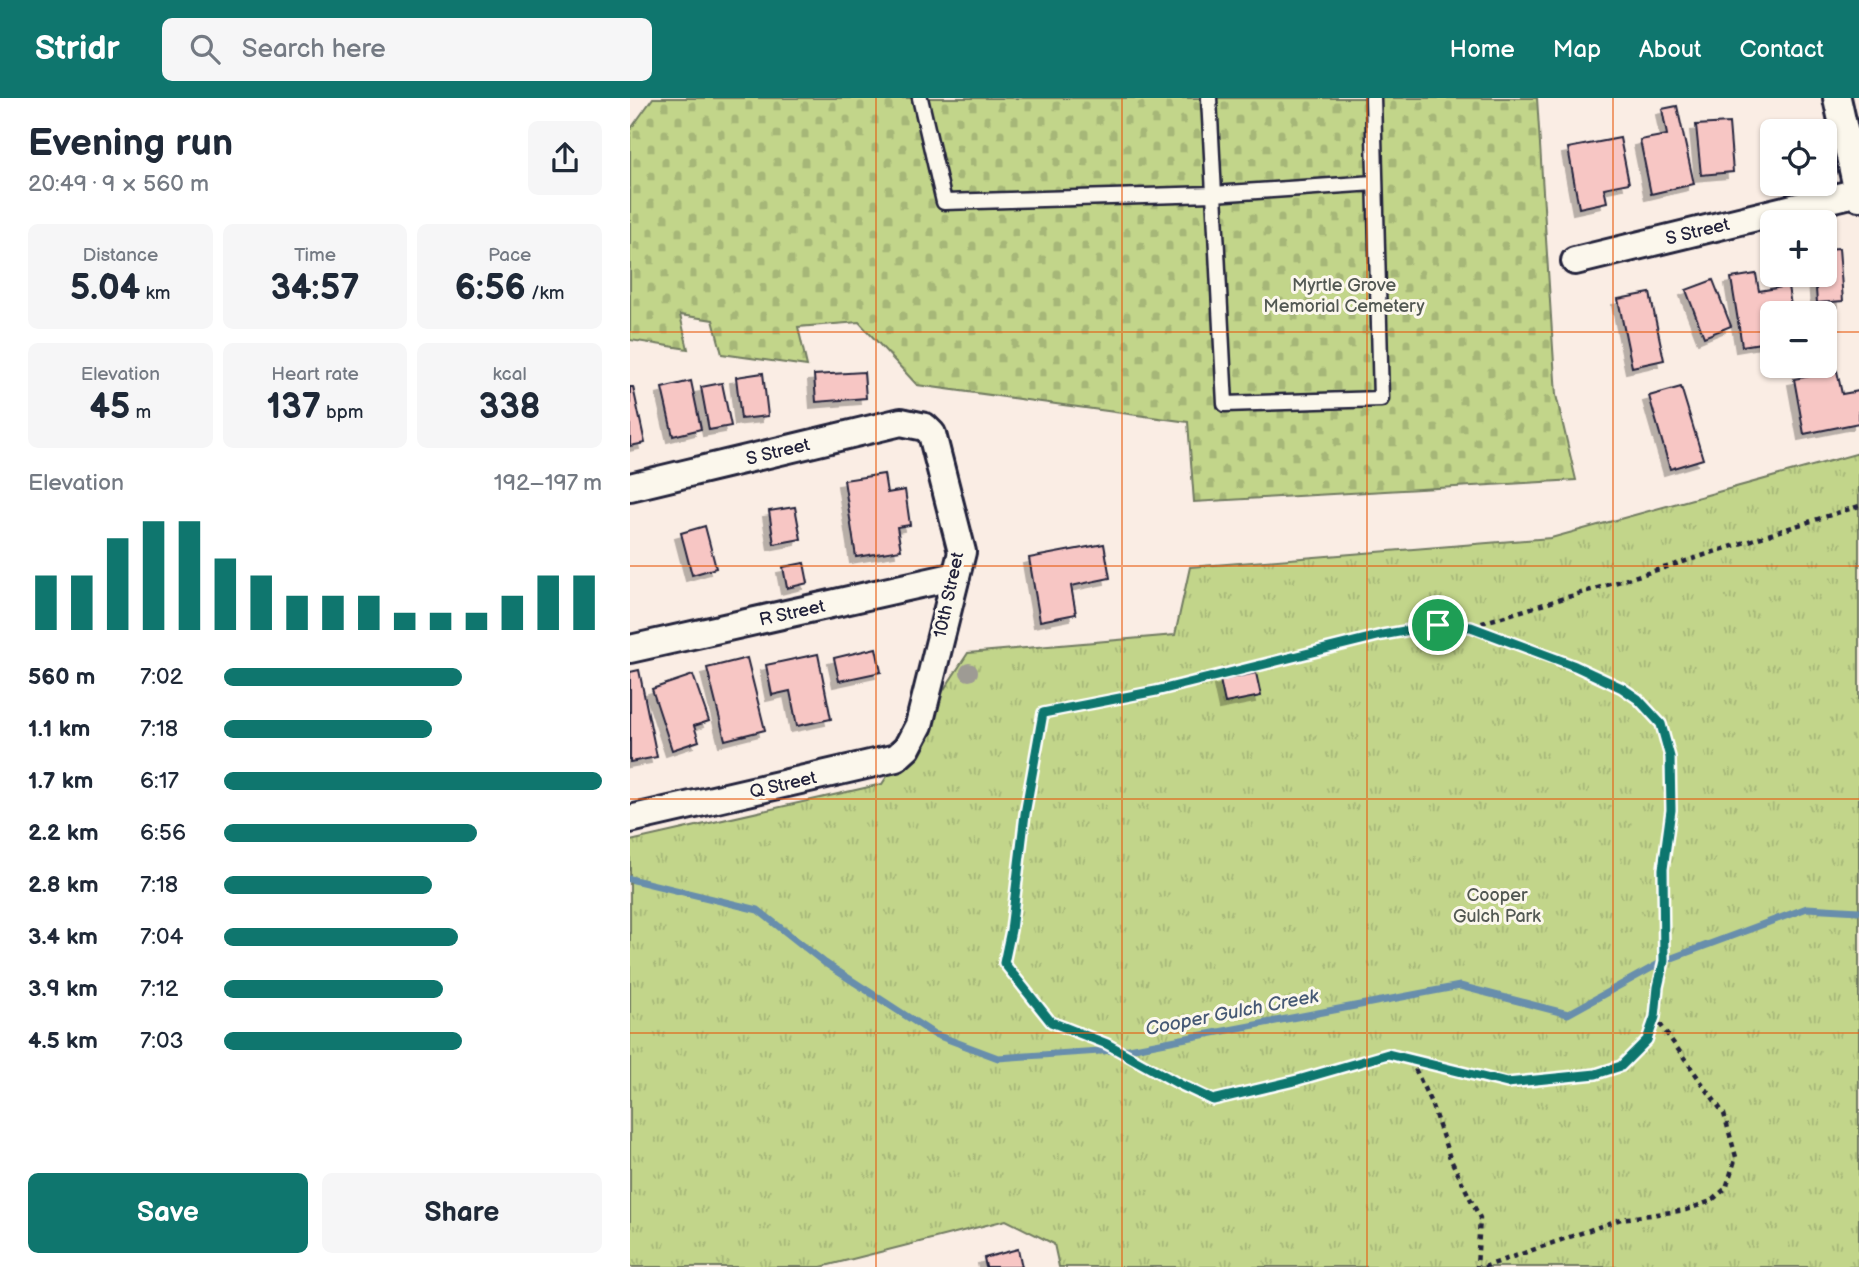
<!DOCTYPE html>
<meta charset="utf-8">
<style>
:root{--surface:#fff;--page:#f6f6f7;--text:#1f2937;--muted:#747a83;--accent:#0f766e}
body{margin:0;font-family:"Balsamiq Sans",sans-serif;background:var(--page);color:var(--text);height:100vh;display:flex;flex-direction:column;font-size:26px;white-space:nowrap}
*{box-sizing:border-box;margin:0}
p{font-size:23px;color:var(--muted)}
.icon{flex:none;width:38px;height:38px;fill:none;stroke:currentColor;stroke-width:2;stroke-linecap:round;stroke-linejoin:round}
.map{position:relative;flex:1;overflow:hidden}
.panel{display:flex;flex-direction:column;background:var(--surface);width:630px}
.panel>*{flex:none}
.controls{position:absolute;left:1130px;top:21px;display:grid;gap:14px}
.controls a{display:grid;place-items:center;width:77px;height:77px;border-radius:10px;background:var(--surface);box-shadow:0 2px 5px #0004;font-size:35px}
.pin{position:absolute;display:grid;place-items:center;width:60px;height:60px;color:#fff;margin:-30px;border:4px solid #fff;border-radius:50%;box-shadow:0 2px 7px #0007}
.round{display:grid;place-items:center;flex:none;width:74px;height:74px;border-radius:10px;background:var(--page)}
.overview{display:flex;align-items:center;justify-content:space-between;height:119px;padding:0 28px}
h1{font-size:38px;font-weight:800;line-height:52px}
.figures{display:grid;grid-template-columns:repeat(3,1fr);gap:10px;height:119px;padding:7px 28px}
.figures div{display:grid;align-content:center;border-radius:10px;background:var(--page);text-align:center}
.figures b{font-size:35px;font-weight:800}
.figures small{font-size:19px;font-weight:400}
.figures p{font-size:19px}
.chart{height:196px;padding:14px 28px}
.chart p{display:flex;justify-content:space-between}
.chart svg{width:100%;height:126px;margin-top:7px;stroke:var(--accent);stroke-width:6}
.primary-button{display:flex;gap:14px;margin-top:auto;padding:14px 28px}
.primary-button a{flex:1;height:80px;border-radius:10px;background:var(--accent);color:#fff;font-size:28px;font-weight:800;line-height:80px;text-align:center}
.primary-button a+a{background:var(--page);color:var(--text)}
ul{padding:0 28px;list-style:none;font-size:23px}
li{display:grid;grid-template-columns:112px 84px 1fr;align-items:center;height:52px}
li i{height:18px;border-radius:9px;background:var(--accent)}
header{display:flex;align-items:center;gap:42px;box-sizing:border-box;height:98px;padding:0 35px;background:var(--accent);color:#fff}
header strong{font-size:33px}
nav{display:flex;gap:38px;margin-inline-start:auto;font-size:24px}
.search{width:490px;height:63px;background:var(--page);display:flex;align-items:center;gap:18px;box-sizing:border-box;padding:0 24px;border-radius:10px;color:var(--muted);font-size:26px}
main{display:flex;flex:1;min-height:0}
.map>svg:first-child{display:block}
.cemetery{fill:url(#cemetery-stones);stroke:#727c62;stroke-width:2}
.park{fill:url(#park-tufts);stroke:#727c62;stroke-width:2}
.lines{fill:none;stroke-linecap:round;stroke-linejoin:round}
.stream{stroke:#688eac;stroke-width:7}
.building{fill:#f7c6c4;stroke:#22223b;stroke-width:2;filter:url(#shadow)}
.lane-casing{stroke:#22223b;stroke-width:19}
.street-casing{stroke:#22223b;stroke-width:32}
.path{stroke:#22223b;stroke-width:4.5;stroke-dasharray:5 5;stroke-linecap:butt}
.lane{stroke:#fbf7ec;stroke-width:14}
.street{stroke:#fbf7ec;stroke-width:26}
.tree{fill:#9e9b94}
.route-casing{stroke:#fff;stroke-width:14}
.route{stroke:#0f766e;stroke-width:9}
.grid{fill:none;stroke:#e8590c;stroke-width:2;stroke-opacity:0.55}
.labels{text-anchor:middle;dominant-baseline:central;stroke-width:6;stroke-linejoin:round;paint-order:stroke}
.street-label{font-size:18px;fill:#22223b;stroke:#fbf7ec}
.park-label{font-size:18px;fill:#525853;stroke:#fbf7ec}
.water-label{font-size:19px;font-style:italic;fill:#455874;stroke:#fbf7ec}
</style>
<header>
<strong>Stridr</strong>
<div class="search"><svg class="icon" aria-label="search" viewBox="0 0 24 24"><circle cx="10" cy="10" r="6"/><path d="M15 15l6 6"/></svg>Search here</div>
<nav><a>Home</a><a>Map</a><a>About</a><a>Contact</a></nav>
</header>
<main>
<section class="panel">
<div class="overview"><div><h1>Evening run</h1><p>20:49 · 9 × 560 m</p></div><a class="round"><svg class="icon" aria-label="share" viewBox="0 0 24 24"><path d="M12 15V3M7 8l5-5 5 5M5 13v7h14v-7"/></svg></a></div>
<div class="figures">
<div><p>Distance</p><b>5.04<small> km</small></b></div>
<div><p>Time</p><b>34:57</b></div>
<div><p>Pace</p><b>6:56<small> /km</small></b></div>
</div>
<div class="figures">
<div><p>Elevation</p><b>45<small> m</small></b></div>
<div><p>Heart rate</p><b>137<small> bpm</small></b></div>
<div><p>kcal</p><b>338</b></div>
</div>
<div class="chart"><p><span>Elevation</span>192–197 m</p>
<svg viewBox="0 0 160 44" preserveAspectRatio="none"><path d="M5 44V25M15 44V25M25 44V12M35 44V6M45 44V6M55 44V19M65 44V25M75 44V32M85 44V32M95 44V32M105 44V38M115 44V38M125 44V38M135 44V32M145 44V25M155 44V25"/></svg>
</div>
<ul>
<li><b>560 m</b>7:02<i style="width:63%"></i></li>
<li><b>1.1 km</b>7:18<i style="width:55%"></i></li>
<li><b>1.7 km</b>6:17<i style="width:100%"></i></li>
<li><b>2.2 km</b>6:56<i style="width:67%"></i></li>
<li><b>2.8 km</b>7:18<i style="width:55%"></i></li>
<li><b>3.4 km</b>7:04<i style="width:62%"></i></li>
<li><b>3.9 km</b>7:12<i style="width:58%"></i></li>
<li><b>4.5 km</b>7:03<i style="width:63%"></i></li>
</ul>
<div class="primary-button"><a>Save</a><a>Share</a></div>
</section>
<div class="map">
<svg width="1229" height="1169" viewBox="0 0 1229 1169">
<defs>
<pattern id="cemetery-stones" width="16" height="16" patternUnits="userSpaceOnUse" patternTransform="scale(1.75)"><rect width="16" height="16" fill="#c2d58a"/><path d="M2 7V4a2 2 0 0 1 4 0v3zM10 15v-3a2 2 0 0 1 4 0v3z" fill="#a6b778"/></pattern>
<pattern id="park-tufts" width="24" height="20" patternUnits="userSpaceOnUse" patternTransform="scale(1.75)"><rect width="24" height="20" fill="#c2d58a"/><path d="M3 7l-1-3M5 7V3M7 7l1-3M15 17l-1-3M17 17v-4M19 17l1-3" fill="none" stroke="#a6b778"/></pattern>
<filter id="shadow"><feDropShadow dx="-6" dy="6" stdDeviation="0" flood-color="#0004"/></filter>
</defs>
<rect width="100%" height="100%" fill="#faede4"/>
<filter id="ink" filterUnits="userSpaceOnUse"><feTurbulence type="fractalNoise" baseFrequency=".0143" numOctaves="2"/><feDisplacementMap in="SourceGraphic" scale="14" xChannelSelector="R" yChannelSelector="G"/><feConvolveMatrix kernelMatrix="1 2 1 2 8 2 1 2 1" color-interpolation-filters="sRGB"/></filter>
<g filter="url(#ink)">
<path class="cemetery" d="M23 0H907L926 297 946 382 564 404 558 324 287 287 229 224 168 229 177 268 92 256 83 222 50 217 58 251 0 242V32Z"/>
<path class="park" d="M1229 355V1169H429L424 1146 376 1122 191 1169H0V743L252 686 338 555 545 537 560 469 921 440Z"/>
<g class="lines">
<path class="stream" d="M0 781 128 812 195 865 304 936 368 960 499 951 830 888 938 916 1034 863 1177 810 1229 813"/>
</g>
<path class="building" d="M1047 8 1064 86 1021 96 1010 42 1037 37 1032 11Z
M1099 25 1103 74 1071 77 1066 27Z
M990 40 999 85 974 90 977 104 949 110 938 50Z
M1209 150 1213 203 1187 205 1185 177H1195V151Z
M1126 176 1129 193 1158 188 1162 215H1143V243L1112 248 1101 180Z
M1083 182 1101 228 1074 239 1056 192Z
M1020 195 1034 262 1002 269 988 201Z
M1207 273 1212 296 1229 293V325L1174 336 1164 281Z
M234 274 236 300 186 304 184 277Z
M133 275 138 318 111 321 106 279Z
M61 283 71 331 43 338 32 290Z
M92 285 101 328 79 332 71 289Z
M0 289H3L15 345 0 348Z
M1051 289 1073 361 1040 371 1019 298Z
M254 376 257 395 275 392 280 427 267 429 271 452 226 459 214 382Z
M165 409 171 441 144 446 139 413Z
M75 428 86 470 62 477 51 435Z
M474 446 480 480 441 488 446 516 410 523 399 460Z
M174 465 178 485 157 490 153 469Z
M246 550 251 574 209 583 204 560Z
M188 556 201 621 167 628 160 593 142 597 136 567Z
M117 560 135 632 95 642 77 570Z
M9 572 27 659 0 664V574Z
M626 575 631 598 595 605 590 582Z
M63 577 79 623 64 628 69 643 42 652 22 591Z
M388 1151 392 1169H356L354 1160Z"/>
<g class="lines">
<g class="lane-casing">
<path id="lane" d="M290 0 314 104 583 96 744 85
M579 0 595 306 751 301 743 0"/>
</g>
<g class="street-casing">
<g id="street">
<path d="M1207 0 1229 99"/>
<path id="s1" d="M945 163 1229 94"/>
<path id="s2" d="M0 389 271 324 295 329 302 336 332 454 289 627 277 650 266 660 0 721"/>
<path id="s3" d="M0 551 326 478"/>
</g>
</g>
<path class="path" d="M808 527 841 529 945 568 992 590 1008 601 1016 606 1031 626 1038 648 1041 712 1033 771 1034 863 1028 889 1025 919 1017 942 991 968 966 976 877 985 758 956 668 982 583 1002 549 987 477 946 420 924 374 865 381 832 395 716 413 615 526 593 752 537Z
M842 528 1040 468 1229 408
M781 962 801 1005 820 1060 850 1120 847 1169
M854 1169 991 1121 1056 1112 1081 1103 1096 1090 1106 1059 1094 1016 1025 919"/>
<use href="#lane" class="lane"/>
<use href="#street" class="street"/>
</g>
<circle class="tree" cx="339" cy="574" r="9"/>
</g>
<g class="lines" filter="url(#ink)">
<g class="route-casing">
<path id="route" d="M808 527 841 529 945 568 992 590 1008 601 1031 626 1040 659 1041 712 1033 771 1034 863 1028 889 1025 919 1017 942 991 968 966 976 877 985 758 956 668 982 583 1002 549 986 477 946 421 924 374 865 381 832 395 716 413 615 526 593 752 537Z"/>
</g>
<use href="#route" class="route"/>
</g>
<path class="grid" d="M246 0V1169M492 0V1169M737 0V1169M983 0V1169M0 234H1143M1195 234H1229M0 468H1229M0 701H1229M0 935H1229"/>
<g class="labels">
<g class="street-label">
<text stroke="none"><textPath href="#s1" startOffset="126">S Street</textPath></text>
<text stroke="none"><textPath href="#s2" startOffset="152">S Street</textPath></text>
<text transform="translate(319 497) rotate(-78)">10th Street</text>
<text stroke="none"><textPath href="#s3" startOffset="166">R Street</textPath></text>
<text transform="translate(153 687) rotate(-13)">Q Street</text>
</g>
<g class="park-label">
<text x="714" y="187">Myrtle Grove<tspan x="714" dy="21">Memorial Cemetery</tspan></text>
<text x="867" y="797">Cooper<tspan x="867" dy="21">Gulch Park</tspan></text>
</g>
<g class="water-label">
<text transform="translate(602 915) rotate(-11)">Cooper Gulch Creek</text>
</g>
</g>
</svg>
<div class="controls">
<a><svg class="icon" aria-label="locate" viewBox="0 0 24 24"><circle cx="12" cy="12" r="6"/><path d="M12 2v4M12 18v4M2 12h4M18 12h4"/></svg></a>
<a>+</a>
<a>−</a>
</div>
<div class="pin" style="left:808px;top:527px;background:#1e9e55"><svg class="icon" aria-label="arrive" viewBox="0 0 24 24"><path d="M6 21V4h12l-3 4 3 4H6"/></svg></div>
</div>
</main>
